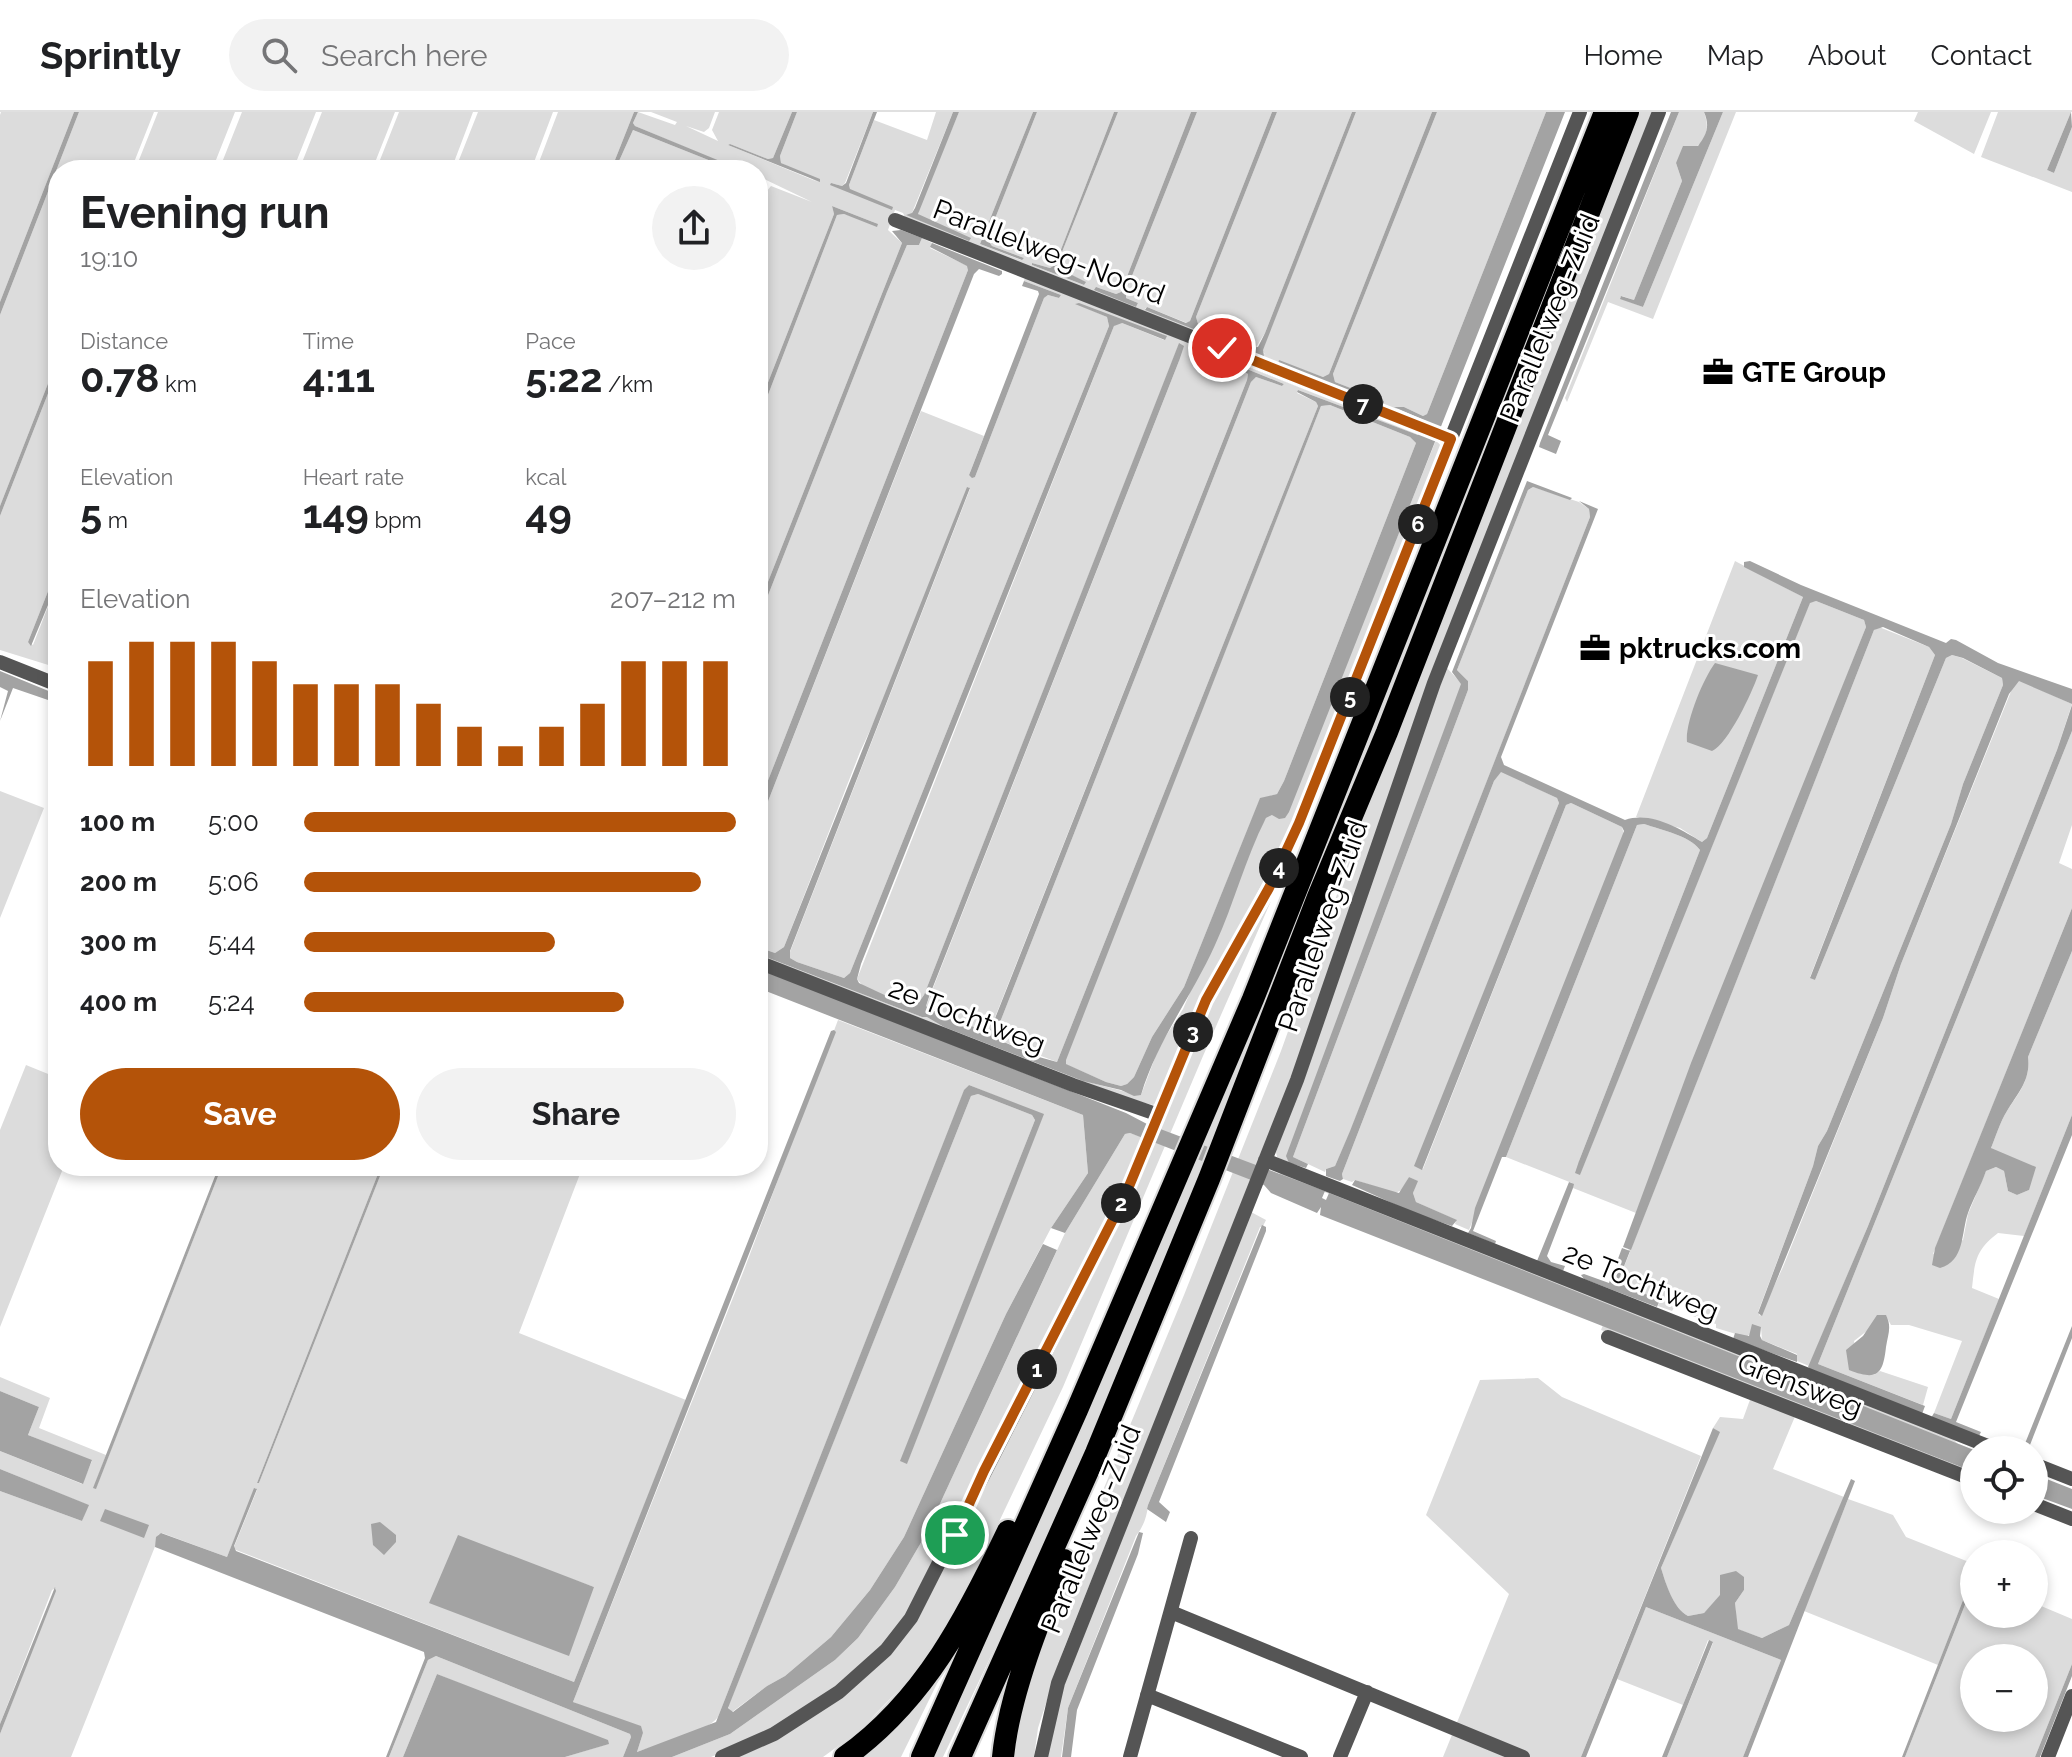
<!DOCTYPE html>
<meta charset="utf-8">
<style>
:root{--surface:#fff;--page:#f2f2f2;--text:#202124;--muted:#757577;--line:#e0e0e0;--accent:#b45309}
body{margin:0;font-family:Raleway,sans-serif;background:var(--page);color:var(--text);height:100vh;display:flex;flex-direction:column;font-size:30px;white-space:nowrap}
*{box-sizing:border-box;margin:0}
p{font-size:26px;color:var(--muted)}
.icon{flex:none;width:44px;height:44px;fill:none;stroke:currentColor;stroke-width:2;stroke-linecap:round;stroke-linejoin:round}
.map{position:relative;flex:1;overflow:hidden}
.panel{position:absolute;left:48px;top:48px;width:720px;height:1016px;display:flex;flex-direction:column;background:var(--surface);border-radius:32px;box-shadow:0 4px 12px #0003}
.panel>*{flex:none}
.tools{position:absolute;left:1960px;top:1324px;display:grid;gap:16px}
.tools a{display:grid;place-items:center;width:88px;height:88px;border-radius:50%;background:var(--surface);box-shadow:0 4px 12px #0003;font-size:40px}
.pin{position:absolute;display:grid;place-items:center;width:68px;height:68px;color:#fff;margin:-34px;border:4px solid #fff;border-radius:50%;box-shadow:0 2px 8px #0007}
.km{position:absolute;width:40px;height:40px;margin:-20px;border-radius:50%;background:#222;color:#fff;font-size:22px;line-height:40px;text-align:center}
.round{display:grid;place-items:center;flex:none;width:84px;height:84px;border-radius:42px;background:var(--page)}
.overview{display:flex;align-items:center;justify-content:space-between;height:136px;padding:0 32px}
h1{font-size:44px;font-weight:700;line-height:60px}
.metrics{display:grid;grid-template-columns:repeat(3,1fr);gap:12px;height:136px;padding:8px 32px}
.metrics div{display:grid;align-content:center}
.metrics b{font-size:40px;font-weight:700}
.metrics small{font-size:22px;font-weight:400}
.metrics p{font-size:22px}
.chart{height:224px;padding:16px 32px}
.chart p{display:flex;justify-content:space-between}
.chart svg{width:100%;height:144px;margin-top:8px;stroke:var(--accent);stroke-width:6}
.button{display:flex;gap:16px;margin-top:auto;padding:16px 32px}
.button a{flex:1;height:92px;border-radius:48px;background:var(--accent);color:#fff;font-size:32px;font-weight:700;line-height:92px;text-align:center}
.button a+a{background:var(--page);color:var(--text)}
ul{padding:0 32px;list-style:none;font-size:26px}
li{display:grid;grid-template-columns:128px 96px 1fr;align-items:center;height:60px}
li i{height:20px;border-radius:10px;background:var(--accent)}
header{display:flex;align-items:center;gap:48px;box-sizing:border-box;height:112px;padding:0 40px;background:var(--surface);border-bottom:2px solid var(--line)}
header strong{font-size:38px}
nav{display:flex;gap:44px;margin-inline-start:auto;font-size:28px}
.search{width:560px;height:72px;background:var(--page);display:flex;align-items:center;gap:20px;box-sizing:border-box;padding:0 28px;border-radius:44px;color:var(--muted);font-size:30px}
.map>svg:first-child{display:block}
.green{fill:#dcdcdc;fill-rule:evenodd}
.water{fill:#a3a3a3;fill-rule:evenodd}
.lines{fill:none;stroke-linecap:round;stroke-linejoin:round}
.highway-casing{stroke:#dbdbdb;stroke-width:26}
.minor{stroke:#555;stroke-width:14}
.highway{stroke:#000;stroke-width:22}
.route-casing{stroke:#fff;stroke-width:16}
.route{stroke:#b45309;stroke-width:10}
.labels{text-anchor:middle;dominant-baseline:central;stroke-width:6;stroke-linejoin:round;paint-order:stroke}
.street-label{font-size:28px;fill:#000;stroke:#fff}
.poi-label{font-size:28px;font-weight:bold;fill:#000;stroke:#fff;text-anchor:start}
</style>
<header>
<strong>Sprintly</strong>
<div class="search"><svg class="icon" aria-label="search" viewBox="0 0 24 24"><circle cx="10" cy="10" r="6"/><path d="M15 15l6 6"/></svg>Search here</div>
<nav><a>Home</a><a>Map</a><a>About</a><a>Contact</a></nav>
</header>
<div class="map">
<svg width="2072" height="1645" viewBox="0 0 2072 1645">
<rect width="100%" height="100%" fill="#fff"/>
<path class="green" d="M1 0H74L0 190V3Z
M79 0H154L131 58H58V246L0 394V203Z
M158 0H235L212 58H135Z
M242 0H316L293 58H219Z
M322 0H395L372 58H299Z
M399 0H473L451 58H376Z
M478 0H553L531 58H455Z
M558 0H634L611 58H536Z
M638 0 675 13 677 10 651 0H715L709 16 704 20 686 14 718 29 712 18 719 0H792L773 46 768 47 730 32 728 33 818 70 781 51 780 44 797 0H873L845 71 842 74 831 71 892 95 850 78 849 73 874 8 927 28 936 0H953L912 101 921 105 918 102 921 91 959 0H1033L980 132 1021 148 1024 146 992 134 987 127 1037 0H1114L1055 153 1050 156 1032 151V153L1084 173 1085 170 1056 155 1118 0H1191L1121 180 1116 182 1096 175 1136 195 1138 191 1126 186V179L1197 0H1272L1190 209 1187 211 1147 195 1145 197 1237 234V231L1199 215 1196 205 1277 0H1352L1265 221 1255 237 1265 242 1262 239 1356 0H1432L1329 262 1323 265 1279 249 1383 289 1335 270 1333 262 1437 0H1546L1427 302 1423 304 1404 295 1396 297 1426 309 1427 314 906 107 903 101 895 98 888 118 902 131 758 495V309L837 103 844 102 878 112 832 94 834 102 758 296V100L766 80 771 74 812 90 758 64V58H615L633 18 731 57 732 55 635 14 633 11Z
M1612 0H1619L1201 1060 1057 1405 943 1645H934L992 1511Z
M1640 0H1653L1299 949 1063 1539 1038 1616 1034 1645H1010L1015 1618 1048 1511 1184 1183 1281 939 1393 626Z
M1679 0H1704C1714 28 1696 35 1676 51L1682 69 1634 188 1622 184 1620 186 1643 195 1723 0H1736L1653 207 1608 190 1567 290 1565 286Z
M1918 0H1991L1974 42 1914 9Z
M1998 0H2071L2047 58 2054 61 2072 15V80L1981 45Z
M922 126 932 131 930 136 968 154V158L758 694V509L887 180 907 133H919Z
M1025 165 1424 321 1418 323 1404 318 1298 278 1297 281 1316 290 1318 294 1057 950 999 928 997 918 1251 270 1256 265 1282 274 1284 272 1195 236 1193 238 1241 258 1248 262 1247 268 990 918 964 912 926 894 1179 249V232L924 883 919 890C901 896 868 882 857 867L1114 214 1116 211H1122L1164 228 1166 224 1075 191 1107 205 1109 214 850 861 844 866 797 850 790 846V840L970 377 968 375 879 599 860 640 784 835 775 841 758 835V715L921 299 984 324 969 363 975 365 1044 186 1048 183 1059 186 1061 183 1024 169Z
M58 256V454L28 530 33 533 58 469V556L0 538V404Z
M1330 293 1410 325 1416 331 1284 669 1277 682 1260 687 1184 875 1152 925 1134 965 1127 972 1121 974 1106 970 1065 952V948L1321 294Z
M1436 328 1441 334 1297 705 1197 896 1158 990 1153 993 1089 977 758 846V842L922 905 927 904 944 915C999 937 1054 962 1111 976 1122 978 1130 983 1141 983L1159 935 1183 897 1260 717 1266 706 1272 703 1344 558Z
M1533 375 1579 390 1589 397 1590 405 1350 1020 1335 1054 1326 1057 1325 1060 1293 1045 1468 578V569L1457 558 1528 378Z
M1735 449 1803 485 1707 726 1702 730 1680 716 1636 705Z
M1816 489 1864 508 1866 515 1636 1101 1573 1076 1572 1071 1506 1045 1637 713 1644 712C1661 718 1689 723 1700 738L1579 1049 1580 1062 1810 490Z
M1879 515 1929 535 1935 543 1810 865 1815 868 1946 546 1952 543 1962 546 2002 566 2003 573 1963 672 1951 712 1827 1019 1818 1034 1813 1054 1758 1200 1760 1204 1783 1155 1883 906 1901 852 2014 572 2019 568 2072 592 2057 638 1868 1114 1809 1254 1797 1249V1242L1762 1228 1761 1215 1746 1225 1716 1216V1212L1690 1203 1680 1186 1672 1199 1658 1194 1660 1188 1621 1172 1619 1167 1630 1140 1627 1138 1631 1137 1874 518Z
M1446 555 1462 572 1289 1051 1277 1045 1276 1040Z
M2072 619V713L2059 751 2072 757V796L1933 1142 1963 1128 1968 1102 1986 1059 1996 1055 2004 1059 2008 1079 2017 1083 2029 1078 1991 1036C1996 1024 2000 1010 2007 999 2018 982 2031 968 2028 945L2072 839V1003L2024 1124 1998 1121C1976 1138 1975 1148 1972 1176L1999 1187 1951 1307 1934 1301 1962 1229 1909 1213H1891L1886 1204 1854 1229 1861 1262 1874 1263 1880 1259 1928 1275 1923 1293 1818 1252Z
M1501 659 1557 686 1559 691 1415 1054 1423 1057 1566 693 1571 691 1622 715 1624 723 1469 1118 1455 1112 1456 1108 1416 1090 1413 1081 1417 1069 1409 1065 1402 1078 1395 1081 1355 1068 1352 1070 1343 1067 1342 1062 1494 669Z
M0 679 44 696 0 806Z
M1271 789 1203 944 1063 1275 969 1473 921 1555 859 1619 823 1645H736L765 1632 915 1510 960 1425 1208 895Z
M838 908 1083 1003 1088 1061 1051 1116 1006 1202 904 1425 870 1478 831 1525 785 1564 767 1574 732 1600 728 1595 971 984 978 982 1032 1003 1035 1008 901 1348 907 1351 1043 1003 969 973 964 979 718 1605C708 1620 656 1633 637 1640L643 1621 573 1590 744 1158Z
M26 953 58 966V1054H64L0 1215V1018Z
M1130 1021 1142 1025 1120 1083 924 1475 895 1520 837 1576 771 1618 737 1634 711 1645H672L730 1622 835 1548 858 1526 895 1475 926 1422 1065 1121 1125 1022Z
M222 1054H381L257 1371H259L384 1054H583L519 1221 686 1288 574 1570 236 1438 234 1435 257 1378 255 1376 227 1445 162 1421 158 1423 156 1432 71 1645H0V1622L56 1476 52 1478 0 1612V1379L82 1409 88 1393 0 1357V1339L82 1372 92 1349 28 1323 39 1295 0 1279V1265L50 1286 39 1316 106 1343 94 1375 96 1376ZM544 1457 594 1475 429 1491Z
M1282 1060 1953 1327 1958 1332 1279 1062Z
M1251 1100 1266 1108 1263 1114 1260 1115 1148 1393C1147 1405 1143 1415 1136 1424L1068 1596 1061 1645H1046L1063 1576Z
M1603 1213 1974 1360V1365L1601 1218Z
M1538 1266 1562 1285 1701 1344 1581 1645H1443L1509 1482 1426 1403 1480 1268Z
M1751 1285 1796 1302 1773 1357 1844 1385 1789 1513 1762 1526 1737 1517 1735 1491 1744 1478V1465L1721 1483 1704 1501 1688 1504C1673 1496 1666 1473 1661 1456L1719 1320 1713 1316 1720 1305 1743 1307Z
M1848 1387 1893 1403 1906 1425 1974 1452V1460L1938 1553 1804 1499Z
M1974 1470V1502H2034V1491L2072 1507V1552L2035 1645H1905ZM1974 1546H2034V1606H1974Z
M1646 1495 1781 1548 1743 1645H1667L1713 1531 1708 1528 1683 1593 1617 1567Z
M955 1535 901 1645H850Z
M436 1544 630 1622 631 1625 623 1645H565L608 1632 437 1562 403 1645H389L428 1548Z"/>
<path class="water" d="M74 0H79L0 203V190Z
M634 0H638L633 11 635 14 732 54 731 57 633 18 615 58H611Z
M792 0H797L780 44 781 51 820 67V70L728 33 730 32 768 47 773 46Z
M873 0H877L849 73 850 77 893 95 892 98 830 73 831 71 842 74 846 71Z
M953 0H959L918 102 971 126 969 129 906 103 912 101 915 96Z
M1033 0H1037L987 127 992 134 1024 146 1022 148 980 132Z
M1114 0H1118L1056 155 1086 170 1084 173 1032 153V151L1050 156 1055 153Z
M1191 0H1197L1126 179V186L1138 191 1136 195 1094 178 1096 175 1116 182 1121 180Z
M1272 0H1277L1196 205 1199 215 1237 231V234L1145 198 1147 195 1186 211 1190 209Z
M1352 0H1356L1263 238 1264 245 1248 239V236L1258 235 1265 221Z
M1432 0H1437L1333 262 1335 270 1384 289V292L1380 293 1278 252 1279 248 1323 265 1329 262Z
M1546 0H1565L1289 700 1285 706 1279 707 1272 703 1266 706C1245 747 1234 792 1215 833 1192 884 1157 929 1141 983L1134 984 1121 978 1083 969 944 915 927 905H922L758 842V835L775 841 784 835 967 375 970 376 790 839V846L797 850 844 866 850 861 1109 214 1107 205 1075 192 1079 191 1167 224 1165 228 1122 211 1114 214 861 852 857 867 859 871 908 894 919 890 924 883 1179 231 1184 234 1179 249 929 885 926 894C936 902 977 918 990 918L992 914 1247 268 1248 262 1241 258 1192 239 1195 236 1284 272 1282 274 1256 265 1251 270 997 918 999 928 1039 945 1057 950 1318 294 1316 290 1297 280 1298 278 1418 323 1426 314V309L1394 295H1404L1423 304 1427 302ZM1330 293 1410 325 1416 331 1284 669 1277 682 1260 686 1184 875 1152 925 1134 965 1127 972 1121 974 1106 970 1066 952V948L1321 294Z
M1671 0H1679L1548 323 1561 329 1556 342 1539 335 1540 331Z
M1704 0H1723L1643 195 1620 187 1621 184 1634 188 1682 69 1676 51 1683 34H1698C1707 22 1710 14 1704 0Z
M2071 0 2072 15 2054 61 2047 58Z
M832 94 878 112 877 115 844 102 837 103 758 309V296L834 102Z
M901 118 922 126 919 133H907L887 180 758 509V495L902 131 892 119Z
M932 131 1002 159V162L999 164 979 157 974 162 758 715V694L968 158 967 154 930 135Z
M1024 169 1061 183 1059 186 1048 183 1044 186 975 365 972 366 969 363 971 358 1039 182 1038 179 1022 174Z
M58 246V256L0 404V394Z
M1527 369 1572 386 1570 388 1533 375 1528 378 1457 558 1468 569V578L1293 1045 1308 1052 1306 1056 1289 1051 1286 1044 1461 572 1452 560Z
M1579 389 1598 397 1501 645 1504 653 1625 708C1651 699 1680 717 1702 730L1707 726 1803 485 1744 455V450L1750 449 1801 473 1946 531 1951 527 1956 528 1998 551 2072 577V592L2019 569 2009 582 1901 852 1883 906 1762 1204 1758 1201 1813 1054 1818 1034 1827 1019 1951 712 1963 672 2003 573 2002 566 1963 546 1952 543 1946 546 1815 868 1810 866 1935 543 1929 535 1883 515 1874 518 1631 1138 1623 1135 1691 951 1866 515 1864 508 1816 489 1810 491 1580 1063 1575 1061 1579 1049 1700 738C1689 723 1661 718 1644 712L1637 713 1506 1045H1502L1473 1119 1496 1129 1495 1132 1468 1121 1471 1116 1475 1096 1624 719 1622 715 1571 691 1566 693 1422 1058 1414 1054 1559 691 1557 686 1501 660 1494 669 1342 1062 1343 1067 1340 1069 1326 1064V1057L1335 1054 1350 1019 1590 405 1589 397Z
M58 454V469L31 534 28 530Z
M1715 551 1758 563C1752 581 1728 632 1712 639L1687 630C1685 611 1703 567 1715 551Z
M0 559 51 580 48 588 13 576 0 609 8 579 0 575Z
M2072 593V619L1818 1252 1925 1294 1922 1302 1812 1259 1808 1255 1868 1114 2057 638Z
M2072 796V839L2028 945C2031 968 2018 981 2007 999 2000 1010 1996 1024 1991 1036L2036 1055 2029 1078 2017 1083 2008 1079 2004 1059 1996 1055 1986 1059C1981 1074 1973 1087 1968 1101 1961 1121 1965 1149 1940 1156L1932 1153 1935 1136Z
M758 856 1126 1001 1147 1012 1325 1079 1322 1086 1326 1088 1329 1081 1974 1338V1360L1320 1103 1321 1095 1317 1101 1271 1081 1264 1073 1130 1021 1125 1022 1065 1121 1051 1116 1088 1061 1083 1003 758 876Z
M834 918 836 920 573 1590 641 1614 643 1621 637 1640 716 1610 964 978 969 973 1044 1002 907 1352 900 1349 1035 1008 1032 1003 978 982 971 984 728 1596 733 1600 767 1574 785 1564 831 1525 870 1478 904 1425 1006 1202 1043 1132 1057 1138 926 1422 895 1475 858 1526 835 1548 730 1622 672 1645H623L631 1625 630 1622 436 1544 428 1548 389 1645H386L425 1546 424 1540 155 1435 156 1425 161 1421 227 1445 254 1376 257 1377 234 1434 236 1439 574 1570 831 919Z
M2072 1003V1023L1956 1310 1981 1320 1979 1324 1931 1306 1934 1301 1951 1307Z
M219 1054H222L96 1377 93 1376Z
M381 1054H384L259 1371H257Z
M1409 1065 1418 1069 1413 1081 1416 1090 1457 1108 1452 1114 1414 1101 1352 1073 1355 1068 1399 1081Z
M1569 1070 1574 1072 1573 1076 1547 1144 1551 1150 1565 1154 1563 1159 1537 1149Z
M1262 1113 1266 1115V1119L1159 1390 1170 1400 1166 1410 1147 1397 1148 1393Z
M1622 1136 1630 1139 1619 1167 1621 1172 1660 1188 1657 1195 1584 1167 1581 1163 1584 1162 1609 1171Z
M1877 1203H1886C1892 1215 1888 1222 1886 1235 1883 1263 1877 1269 1849 1258L1846 1238 1863 1224Z
M1752 1212 1761 1215 1760 1224 1762 1228 1797 1243V1250L1733 1227 1735 1221 1749 1224Z
M2072 1214V1226L2028 1338H2012L2006 1335 2008 1329 2024 1334Z
M0 1279 39 1295 28 1323 92 1348 83 1372 0 1339Z
M1713 1316 1720 1320 1661 1456C1666 1472 1673 1496 1688 1504L1704 1501 1720 1483V1463L1736 1459 1744 1465V1478L1735 1491 1738 1517 1762 1526 1789 1513 1851 1367 1855 1369 1748 1645H1743L1781 1548 1646 1495 1586 1645H1581Z
M0 1357 89 1393 82 1409 0 1379Z
M2034 1362 2072 1377V1397L2034 1383Z
M105 1397 149 1413 144 1426 100 1409Z
M380 1410 396 1423V1430L384 1443 373 1433 371 1412Z
M1139 1420 1143 1421 1138 1442 1077 1598 1071 1645H1062L1068 1596Z
M458 1423 594 1475 569 1544 429 1491Z
M1974 1460V1470L1905 1645H1902Z
M55 1475 56 1479 0 1622V1612Z
M1709 1528 1713 1530 1667 1645H1662Z
M2072 1552V1564L2040 1645H2035Z
M437 1562 608 1628 609 1632 565 1645H403Z"/>
<g class="lines">
<g class="highway-casing">
<path id="highway" d="M845 1645C924 1589 967 1505 1008 1419
M922 1645 1077 1298 1253 887 1605 0
M960 1645 1096 1341 1209 1067 1318 785 1387 620 1628 0
M1003 1645C1009 1583 1040 1506 1064 1448"/>
</g>
<path class="minor" d="M895 108 1451 327
M0 550 58 573
M758 850 1073 973 1159 1003
M1265 1048 1998 1338
M1608 1225 1974 1368
M2034 1352 2072 1367
M2034 1392 2072 1407
M1171 1500 1523 1645
M1147 1583 1301 1645
M722 1645 774 1622 839 1580 886 1538 911 1506 1125 1084 1206 888 1269 776 1299 711 1580 0
M1041 1645 1058 1571 1297 968 1434 571 1659 0
M1130 1645 1191 1426
M1340 1645 1367 1580
M2048 1645 2072 1584"/>
<use href="#highway" class="highway"/>
</g>
<g class="lines">
<g class="route-casing">
<path id="route" d="M955 1423 984 1359 1125 1084 1206 888 1269 776 1299 711 1451 327 1222 236"/>
</g>
<use href="#route" class="route"/>
</g>
<defs>
<g id="office-bare" transform="scale(2.4)"><path d="M-6-3h4V-5.5h4V-3h4V5H-6ZM-1-4.5V-3h2v-1.5ZM-6 0V1H6V0Z" fill="#000" stroke="#fff" stroke-width="2.5" paint-order="stroke"/></g>
</defs>
<g fill-rule="evenodd">
<use href="#office-bare" x="1718" y="260"/>
<use href="#office-bare" x="1595" y="536"/>
</g>
<g class="labels">
<g class="street-label">
<text transform="translate(1049 140) rotate(21)">Parallelweg-Noord</text>
<text transform="translate(1550 206) rotate(-68)">Parallelweg-Zuid</text>
<text transform="translate(1323 814) rotate(-71)">Parallelweg-Zuid</text>
<text transform="translate(967 904) rotate(21)">2e Tochtweg</text>
<text transform="translate(1641 1170) rotate(22)">2e Tochtweg</text>
<text transform="translate(1800 1273) rotate(21)">Grensweg</text>
<text transform="translate(1091 1417) rotate(-68)">Parallelweg-Zuid</text>
</g>
<g class="poi-label">
<text x="1742" y="260">GTE Group</text>
<text x="1619" y="536">pktrucks.com</text>
</g>
</g>
</svg>
<div class="tools">
<a><svg class="icon" aria-label="locate" viewBox="0 0 24 24"><circle cx="12" cy="12" r="6"/><path d="M12 2v4M12 18v4M2 12h4M18 12h4"/></svg></a>
<a>+</a>
<a>−</a>
</div>
<div class="pin" style="left:955px;top:1423px;background:#1e9e55"><svg class="icon" aria-label="arrive" viewBox="0 0 24 24"><path d="M6 21V4h12l-3 4 3 4H6"/></svg></div>
<div class="pin" style="left:1222px;top:236px;background:#d93025"><svg class="icon" aria-label="check" viewBox="0 0 24 24"><path d="M5 12l5 5 9-10"/></svg></div>
<b class="km" style="left:1037px;top:1257px">1</b>
<b class="km" style="left:1121px;top:1091px">2</b>
<b class="km" style="left:1193px;top:920px">3</b>
<b class="km" style="left:1279px;top:756px">4</b>
<b class="km" style="left:1350px;top:585px">5</b>
<b class="km" style="left:1418px;top:412px">6</b>
<b class="km" style="left:1363px;top:292px">7</b>
<section class="panel">
<div class="overview"><div><h1>Evening run</h1><p>19:10</p></div><a class="round"><svg class="icon" aria-label="share" viewBox="0 0 24 24"><path d="M12 15V3M7 8l5-5 5 5M5 13v7h14v-7"/></svg></a></div>
<div class="metrics">
<div><p>Distance</p><b>0.78<small> km</small></b></div>
<div><p>Time</p><b>4:11</b></div>
<div><p>Pace</p><b>5:22<small> /km</small></b></div>
</div>
<div class="metrics">
<div><p>Elevation</p><b>5<small> m</small></b></div>
<div><p>Heart rate</p><b>149<small> bpm</small></b></div>
<div><p>kcal</p><b>49</b></div>
</div>
<div class="chart"><p><span>Elevation</span>207–212 m</p>
<svg viewBox="0 0 160 44" preserveAspectRatio="none"><path d="M5 44V12M15 44V6M25 44V6M35 44V6M45 44V12M55 44V19M65 44V19M75 44V19M85 44V25M95 44V32M105 44V38M115 44V32M125 44V25M135 44V12M145 44V12M155 44V12"/></svg>
</div>
<ul>
<li><b>100 m</b>5:00<i style="width:100%"></i></li>
<li><b>200 m</b>5:06<i style="width:92%"></i></li>
<li><b>300 m</b>5:44<i style="width:58%"></i></li>
<li><b>400 m</b>5:24<i style="width:74%"></i></li>
</ul>
<div class="button"><a>Save</a><a>Share</a></div>
</section>
</div>
